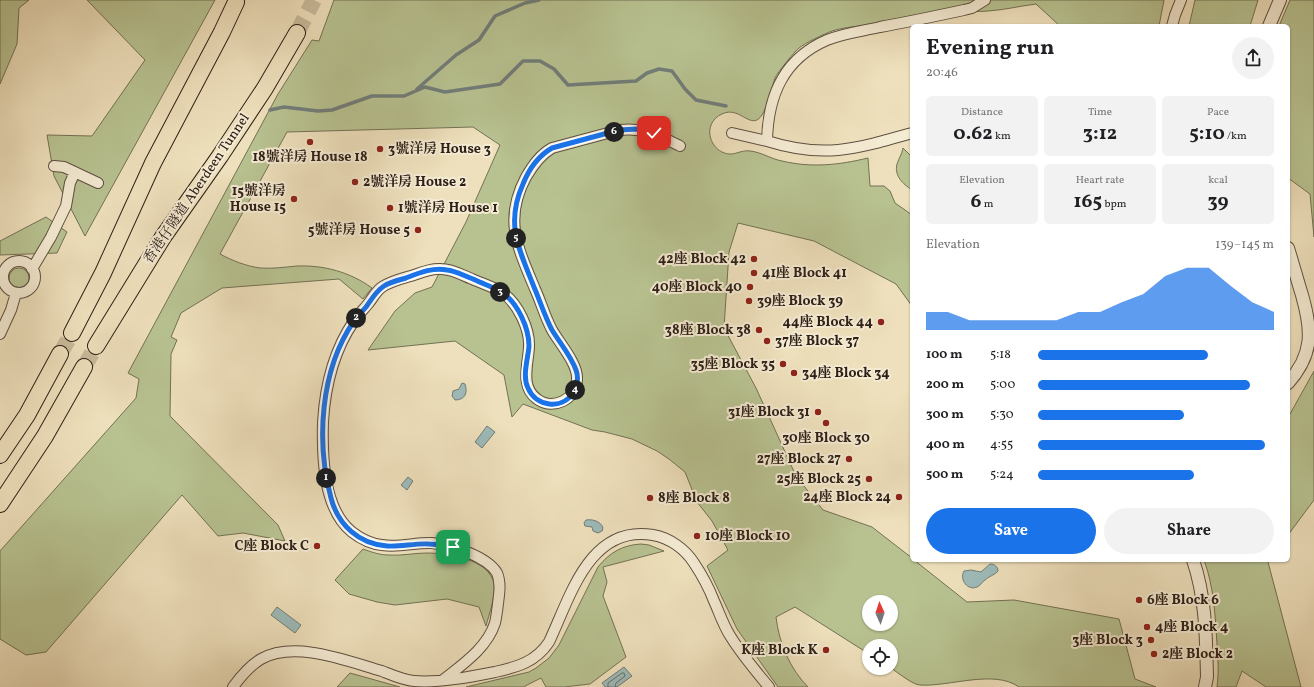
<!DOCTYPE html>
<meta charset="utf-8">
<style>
:root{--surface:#fff;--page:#f2f2f2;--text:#202124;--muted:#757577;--accent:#1a73e8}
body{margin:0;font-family:Vollkorn,"Noto Serif TC",serif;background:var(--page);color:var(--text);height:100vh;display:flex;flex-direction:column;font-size:15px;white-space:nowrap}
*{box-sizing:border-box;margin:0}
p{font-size:13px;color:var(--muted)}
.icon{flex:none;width:22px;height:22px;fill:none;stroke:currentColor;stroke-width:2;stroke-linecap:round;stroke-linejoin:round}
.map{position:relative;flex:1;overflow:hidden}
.drawer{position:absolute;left:910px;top:24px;width:380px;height:538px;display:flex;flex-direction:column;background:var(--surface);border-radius:6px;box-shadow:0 1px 3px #0004}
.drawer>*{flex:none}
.needle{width:26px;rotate:357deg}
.fabs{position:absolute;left:862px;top:595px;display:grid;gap:8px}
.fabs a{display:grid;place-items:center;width:36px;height:36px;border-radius:50%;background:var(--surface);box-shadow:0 1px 3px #0004;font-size:20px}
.pin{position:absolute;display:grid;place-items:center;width:34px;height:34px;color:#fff;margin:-17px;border-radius:8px;box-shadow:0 2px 6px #0006}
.km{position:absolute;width:20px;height:20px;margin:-10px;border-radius:50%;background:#222;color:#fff;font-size:11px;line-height:20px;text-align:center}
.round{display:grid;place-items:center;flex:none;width:42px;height:42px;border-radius:21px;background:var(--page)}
.overview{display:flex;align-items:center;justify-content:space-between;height:68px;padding:0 16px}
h1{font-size:22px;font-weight:700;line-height:30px}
.stats{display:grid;grid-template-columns:repeat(3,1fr);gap:6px;height:68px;padding:4px 16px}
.stats div{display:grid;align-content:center;border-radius:6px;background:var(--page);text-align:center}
.stats b{font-size:20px;font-weight:700}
.stats small{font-size:11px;font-weight:400}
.stats p{font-size:11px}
.chart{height:112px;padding:8px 16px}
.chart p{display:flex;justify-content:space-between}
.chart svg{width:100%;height:72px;margin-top:4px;fill:var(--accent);opacity:.7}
.action{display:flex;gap:8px;margin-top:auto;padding:8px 16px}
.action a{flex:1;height:46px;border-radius:24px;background:var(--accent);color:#fff;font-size:16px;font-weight:700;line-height:46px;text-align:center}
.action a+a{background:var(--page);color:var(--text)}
ul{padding:0 16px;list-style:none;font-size:13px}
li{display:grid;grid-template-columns:64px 48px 1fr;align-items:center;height:30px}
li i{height:10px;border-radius:5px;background:var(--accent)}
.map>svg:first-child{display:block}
.green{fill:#b8c291;stroke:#737154;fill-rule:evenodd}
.water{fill:#9dbbba;stroke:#717d79}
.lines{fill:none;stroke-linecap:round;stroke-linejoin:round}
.shore{stroke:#666e69;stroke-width:1}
.stream{stroke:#717d79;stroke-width:3.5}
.trunk-tunnel{stroke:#c8ba9b;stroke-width:16;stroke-dasharray:16 8;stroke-linecap:butt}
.minor-casing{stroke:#5e5041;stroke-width:12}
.tertiary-casing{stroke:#5e5041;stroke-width:14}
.trunk-casing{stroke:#2e2018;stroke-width:18}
.minor{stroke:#f4ebd3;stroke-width:10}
.tertiary{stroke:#f4ebd3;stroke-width:12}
.trunk{stroke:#eee0bc;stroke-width:16}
.route-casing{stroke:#fff;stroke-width:8}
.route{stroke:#1a73e8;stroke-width:5}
.poi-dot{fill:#8f2418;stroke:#f4ebd3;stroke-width:1.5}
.labels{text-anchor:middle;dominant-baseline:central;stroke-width:4;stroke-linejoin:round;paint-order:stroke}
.poi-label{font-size:14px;font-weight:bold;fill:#2e2018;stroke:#f4ebd3;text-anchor:end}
.street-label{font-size:14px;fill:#2e2018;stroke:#f4ebd3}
</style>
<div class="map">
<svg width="1314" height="687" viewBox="0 0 1314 687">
<rect width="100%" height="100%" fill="#eee0bc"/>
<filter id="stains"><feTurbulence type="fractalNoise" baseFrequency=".005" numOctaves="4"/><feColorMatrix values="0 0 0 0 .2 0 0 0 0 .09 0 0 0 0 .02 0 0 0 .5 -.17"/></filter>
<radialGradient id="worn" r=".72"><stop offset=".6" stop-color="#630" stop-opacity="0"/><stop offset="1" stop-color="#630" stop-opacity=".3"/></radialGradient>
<path class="green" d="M0 0H29L19 8 17 44 0 84Z
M87 0H215L85 236 54 176 47 135 92 136 145 60Z
M334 0H1164L1159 26H1060L1036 4C1020 6 1004 10 988 11 978 12 967 11 957 12 930 15 903 19 876 24 864 26 843 27 832 31 824 34 805 43 799 48 795 51 777 73 775 78 771 90 768 105 762 115 751 132 740 105 722 114 717 116 713 120 711 125 706 139 717 155 732 154 738 153 744 150 750 151 761 152 771 159 782 161 812 168 839 165 868 158L870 186H884L890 191 895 203 912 215V306L896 284 814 241 738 223 729 252 724 328 756 388 796 476 823 510 872 527 912 558V560H914L967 602 1014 600 1119 619 1135 679 1156 687H1019C994 669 949 687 920 685 913 685 897 672 891 668V646H869V654L795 607 776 617C779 643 790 669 808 687H778L737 629 707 566 728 550 712 521 697 502 685 472 669 459 657 451 632 439 605 432 592 430 523 404 512 417 504 375 455 341 368 350 395 311 415 293 432 287 466 222 500 145 473 127 287 132 220 254C233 261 246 266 260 268 273 269 285 267 297 266 324 265 350 272 372 288L363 299 339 279 222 288 181 313 171 337 177 340 171 354 170 416 278 525 285 541 243 533 218 536 182 495 46 652 26 655 0 639V551L136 398 139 379 128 373 278 94 312 40 319 41ZM869 602H891V624H869Z
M1195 0H1258L1250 26H1189Z
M1290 0H1314V237L1310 194 1288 178V26H1279Z
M903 148 912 157V190C903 184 894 176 897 164 899 158 902 154 903 148Z
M46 217 67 232 57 253 0 255V241Z
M9 278a10 10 0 1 1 20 0a10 10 0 1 1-20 0Z
M1314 371V500L1288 535V415L1290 414Z
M641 544 649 545 664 551 603 567 607 582 603 596 626 657 590 684 564 687H546L541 678 527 685 524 687H466L529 672 536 668 549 658 559 645 598 567C610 552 623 545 641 544Z
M363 549C371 552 380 555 389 555 402 556 414 553 426 553 447 553 490 559 494 584 496 596 489 614 486 626L479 607 447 599 395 605 377 602 349 594 335 580Z
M1204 560H1270L1268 562 1301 687H1266L1242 671 1236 687H1217C1219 672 1218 658 1217 643 1215 615 1214 587 1204 560Z
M350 673 400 687H337Z"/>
<path class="water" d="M462 383 465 384C468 393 465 400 455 400L452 396 453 391 459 389Z
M487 426 495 432 482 448 475 442Z
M408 477 413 481 407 490 401 485Z
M586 520C592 519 601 521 603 528L602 531 598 533 593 531 592 527 585 526 584 523Z
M990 564C994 564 998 566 998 571 995 575 989 576 985 580 982 582 980 586 977 587 968 591 959 580 964 571L971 570 981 572Z
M277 607 301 625 295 633 271 615Z
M624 667 632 676 617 687H605L602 683Z"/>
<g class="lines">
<path class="shore" d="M608 687V683L622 673H624L625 676 616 683 615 687"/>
<path class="stream" d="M417 89 456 55 479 40 495 16 525 3 539 0
M270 110 284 107 318 111 332 110 372 96H404L425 87 445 92 500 84 523 61H540L554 69 568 85 636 81 647 73 659 69 672 71 685 89 696 100 726 106"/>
<path class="trunk-tunnel" d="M297 33 314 0
M60 354 72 333
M84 367 96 346"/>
<g class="minor-casing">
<path id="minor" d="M1172 26 1175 15 1181 0
M732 133 767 141
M912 133C856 149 824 159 767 141 768 96 783 59 827 40 844 33 863 31 880 27 908 22 936 16 964 10L972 8 985 0
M54 166 64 167 98 183
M3 277a16 16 0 1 1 32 0a16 16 0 1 1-32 0Z
M32 269 51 237 66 206 70 183 75 172
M0 334 11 310 16 293
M443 680C463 664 487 648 495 623 497 614 498 604 499 595 500 587 500 580 497 573 487 556 451 545 432 543 416 542 399 548 382 545 371 544 361 539 352 532 323 509 322 456 323 422 325 388 334 350 354 321 358 315 363 310 368 304 373 298 376 291 382 287 391 281 404 278 414 275 422 272 431 268 441 269 452 269 462 275 472 279 483 284 494 287 503 293 518 304 530 329 529 347 528 365 520 387 537 399 553 411 577 399 577 379 578 364 560 344 552 330 545 317 541 302 535 289 518 248 503 220 526 177 533 165 540 155 552 148L619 130C644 127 658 135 680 146
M233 687C241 676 249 666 261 659 295 640 347 661 382 671 392 675 403 680 414 681 439 683 470 677 495 672 517 667 536 662 549 642 570 598 589 524 653 535 670 538 685 549 694 563 702 575 709 588 714 601 719 612 723 624 729 634 741 654 754 669 769 687"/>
</g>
<g class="tertiary-casing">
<path id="tertiary" d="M1269 26 1280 0
M1288 248C1293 264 1297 279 1302 295 1312 330 1314 354 1288 383
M1193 560C1206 598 1206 637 1207 677L1205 687"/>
</g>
<g class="trunk-casing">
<path id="trunk" d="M72 333 103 273 153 163 222 32 236 2
M96 346 163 237 220 156 265 88 297 33
M0 455 27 415 60 354
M0 504 45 436 84 367"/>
</g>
<use href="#minor" class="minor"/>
<use href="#tertiary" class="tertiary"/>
<use href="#trunk" class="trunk"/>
</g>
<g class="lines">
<g class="route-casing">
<path id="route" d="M453 547C445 545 437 544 429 544 415 543 401 547 387 546 359 544 338 525 331 498 316 442 320 370 354 321 357 316 362 312 366 307 371 300 376 291 384 286 390 282 399 280 406 278 419 273 433 267 447 270 456 271 464 276 473 279 483 284 494 287 503 293 518 304 529 328 529 346 528 359 522 376 528 388 536 407 562 410 573 393 577 386 579 378 576 370 571 356 560 343 552 330 545 317 540 301 534 287 519 249 505 224 523 184 529 169 538 156 552 148L619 130 638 129 654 133"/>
</g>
<use href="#route" class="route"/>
</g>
<g class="poi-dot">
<circle cx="310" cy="142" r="4"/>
<circle cx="380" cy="149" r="4"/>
<circle cx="355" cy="182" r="4"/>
<circle cx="294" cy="199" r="4"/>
<circle cx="390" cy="208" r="4"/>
<circle cx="418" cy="230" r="4"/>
<circle cx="754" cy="259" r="4"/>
<circle cx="754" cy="273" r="4"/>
<circle cx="750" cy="287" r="4"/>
<circle cx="749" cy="301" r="4"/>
<circle cx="881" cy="322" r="4"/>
<circle cx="759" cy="330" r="4"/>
<circle cx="767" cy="341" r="4"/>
<circle cx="783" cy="364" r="4"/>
<circle cx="794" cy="373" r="4"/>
<circle cx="818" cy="412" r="4"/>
<circle cx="826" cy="423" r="4"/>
<circle cx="849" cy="459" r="4"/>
<circle cx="869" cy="479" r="4"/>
<circle cx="899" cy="497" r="4"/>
<circle cx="650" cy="498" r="4"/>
<circle cx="697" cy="536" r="4"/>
<circle cx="317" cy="546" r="4"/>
<circle cx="1139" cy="600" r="4"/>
<circle cx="1147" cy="627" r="4"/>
<circle cx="1151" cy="640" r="4"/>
<circle cx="826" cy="650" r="4"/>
<circle cx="1154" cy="654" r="4"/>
</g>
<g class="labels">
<g class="poi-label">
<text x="388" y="149" text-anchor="start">3號洋房 House 3</text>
<text x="310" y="157" text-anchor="middle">18號洋房 House 18</text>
<text x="363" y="182" text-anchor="start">2號洋房 House 2</text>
<text x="286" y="191">15號洋房<tspan x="286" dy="16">House 15</tspan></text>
<text x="398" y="208" text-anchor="start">1號洋房 House 1</text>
<text x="410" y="230">5號洋房 House 5</text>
<text x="746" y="259">42座 Block 42</text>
<text x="762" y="273" text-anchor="start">41座 Block 41</text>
<text x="742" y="287">40座 Block 40</text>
<text x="757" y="301" text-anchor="start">39座 Block 39</text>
<text x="873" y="322">44座 Block 44</text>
<text x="751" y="330">38座 Block 38</text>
<text x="775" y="341" text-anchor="start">37座 Block 37</text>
<text x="775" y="364">35座 Block 35</text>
<text x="802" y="373" text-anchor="start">34座 Block 34</text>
<text x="810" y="412">31座 Block 31</text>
<text x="826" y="438" text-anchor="middle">30座 Block 30</text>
<text x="841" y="459">27座 Block 27</text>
<text x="861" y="479">25座 Block 25</text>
<text x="891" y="497">24座 Block 24</text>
<text x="658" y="498" text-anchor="start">8座 Block 8</text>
<text x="705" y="536" text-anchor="start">10座 Block 10</text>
<text x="309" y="546">C座 Block C</text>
<text x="1147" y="600" text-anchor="start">6座 Block 6</text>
<text x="1155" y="627" text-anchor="start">4座 Block 4</text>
<text x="1143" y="640">3座 Block 3</text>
<text x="818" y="650">K座 Block K</text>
<text x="1162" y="654" text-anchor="start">2座 Block 2</text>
</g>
<g class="street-label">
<text transform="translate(197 189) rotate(-56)">香港仔隧道 Aberdeen Tunnel</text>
</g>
</g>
<rect width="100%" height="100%" filter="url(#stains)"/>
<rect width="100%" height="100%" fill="url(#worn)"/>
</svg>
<div class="fabs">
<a><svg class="needle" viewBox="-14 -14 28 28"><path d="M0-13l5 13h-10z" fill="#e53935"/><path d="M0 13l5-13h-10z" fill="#757577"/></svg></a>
<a><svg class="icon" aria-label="locate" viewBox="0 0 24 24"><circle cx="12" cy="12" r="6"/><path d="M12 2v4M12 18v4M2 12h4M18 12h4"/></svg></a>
</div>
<div class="pin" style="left:453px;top:547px;background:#1e9e55"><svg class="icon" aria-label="arrive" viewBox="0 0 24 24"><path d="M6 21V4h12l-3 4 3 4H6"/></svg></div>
<div class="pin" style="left:654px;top:133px;background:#d93025"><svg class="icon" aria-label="check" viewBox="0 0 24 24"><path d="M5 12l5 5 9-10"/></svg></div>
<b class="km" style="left:326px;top:478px">1</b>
<b class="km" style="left:356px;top:318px">2</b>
<b class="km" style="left:500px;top:292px">3</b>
<b class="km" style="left:575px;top:390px">4</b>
<b class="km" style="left:516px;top:238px">5</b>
<b class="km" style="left:614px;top:132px">6</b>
<section class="drawer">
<div class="overview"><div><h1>Evening run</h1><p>20:46</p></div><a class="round"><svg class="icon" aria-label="share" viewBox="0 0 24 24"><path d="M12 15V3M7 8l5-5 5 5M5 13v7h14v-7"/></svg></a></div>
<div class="stats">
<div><p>Distance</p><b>0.62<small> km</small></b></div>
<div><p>Time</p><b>3:12</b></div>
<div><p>Pace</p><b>5:10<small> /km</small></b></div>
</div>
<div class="stats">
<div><p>Elevation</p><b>6<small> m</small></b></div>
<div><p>Heart rate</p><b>165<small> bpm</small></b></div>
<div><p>kcal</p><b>39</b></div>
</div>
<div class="chart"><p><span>Elevation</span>139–145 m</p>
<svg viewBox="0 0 160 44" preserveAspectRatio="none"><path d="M0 44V33L10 33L20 38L30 38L40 38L50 38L60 38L70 33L80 33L90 27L100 22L110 11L120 6L130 6L140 17L150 27L160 33V44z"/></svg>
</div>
<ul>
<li><b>100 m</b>5:18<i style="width:72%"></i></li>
<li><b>200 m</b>5:00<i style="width:90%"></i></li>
<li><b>300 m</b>5:30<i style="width:62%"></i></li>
<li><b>400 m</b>4:55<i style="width:96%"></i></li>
<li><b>500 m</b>5:24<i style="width:66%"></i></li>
</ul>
<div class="action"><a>Save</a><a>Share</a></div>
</section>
</div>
